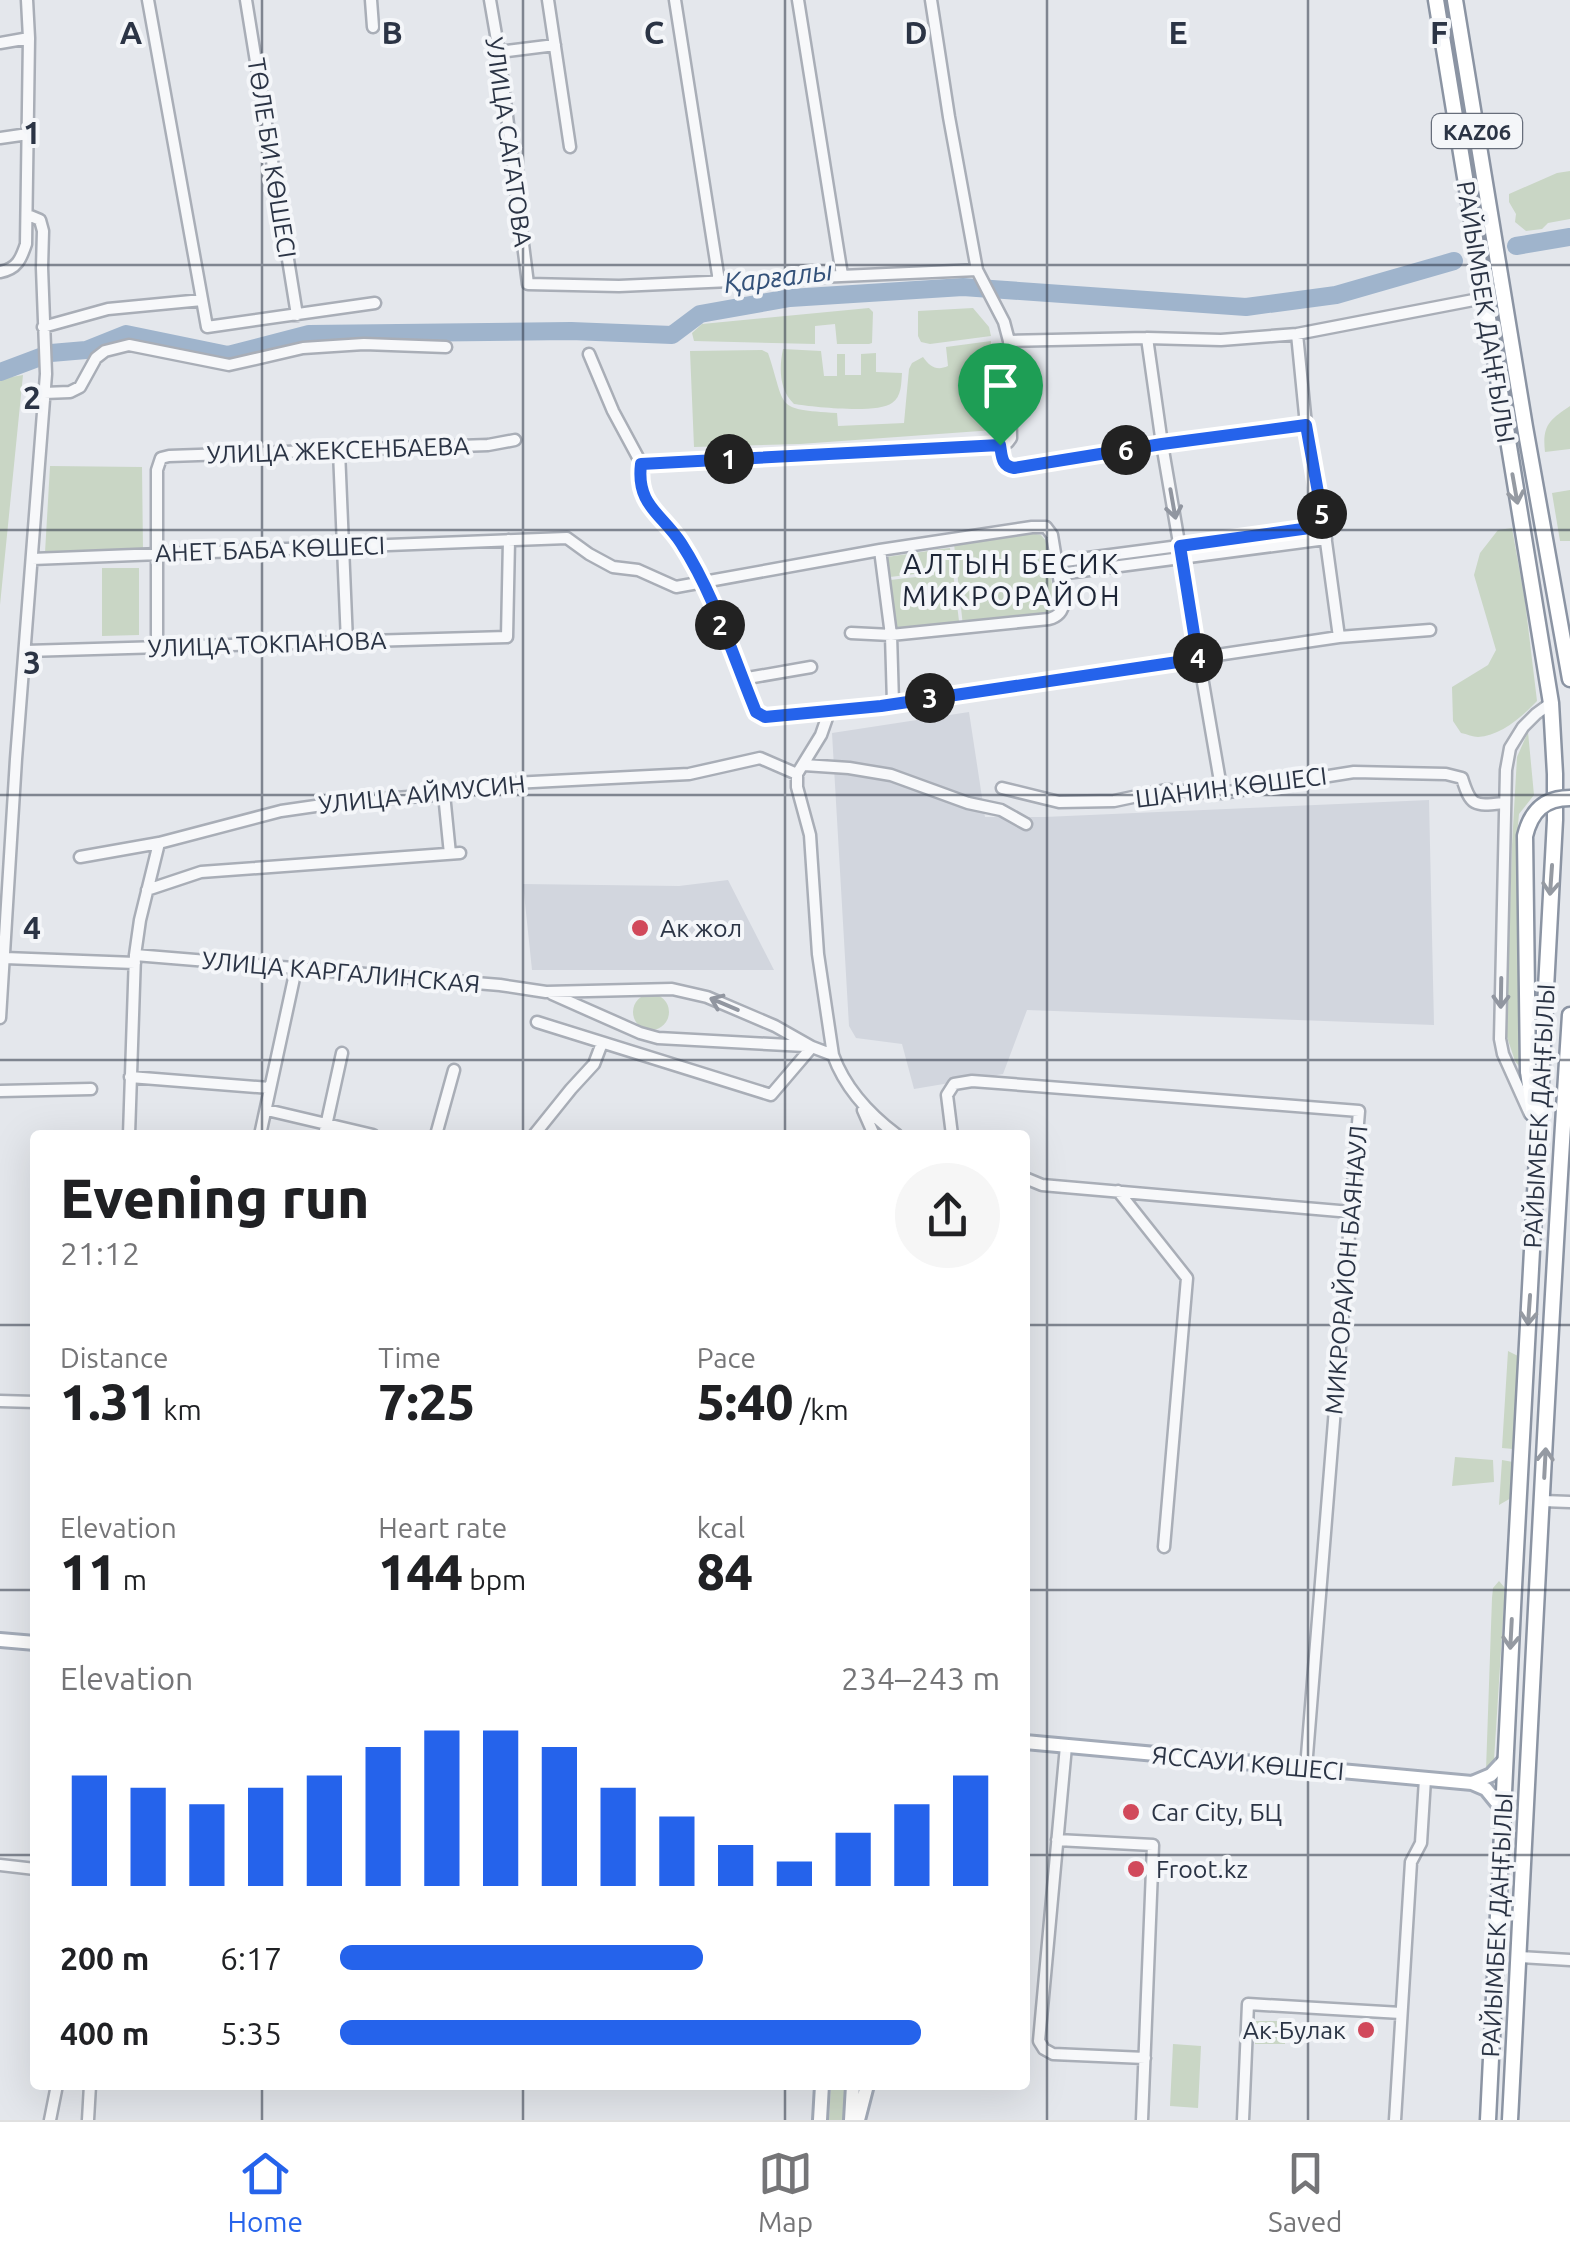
<!DOCTYPE html>
<meta charset="utf-8">
<style>
:root{--surface:#fff;--page:#f6f6f6;--text:#202124;--muted:#757577;--line:#e0e0e0;--accent:#2563eb}
body{margin:0;font-family:Ubuntu,sans-serif;background:var(--page);color:var(--text);height:100vh;display:flex;flex-direction:column;font-size:38px;white-space:nowrap}
*{box-sizing:border-box;margin:0}
p{font-size:32px;color:var(--muted)}
.icon{flex:none;width:55px;height:55px;fill:none;stroke:currentColor;stroke-width:2;stroke-linecap:round;stroke-linejoin:round}
.map{position:relative;flex:1;overflow:hidden}
.details{position:absolute;left:30px;top:1130px;width:1000px;height:960px;display:flex;flex-direction:column;background:var(--surface);border-radius:10px;box-shadow:0 10px 40px #0002}
.details>*{flex:none}
.pin{position:absolute;display:grid;place-items:center;width:85px;height:85px;color:#fff;margin:-102px -42px;border-radius:50% 50% 50% 0;rotate:-45deg;box-shadow:0 0 10px #0007}
.pin .icon{rotate:45deg}
.km{position:absolute;width:50px;height:50px;margin:-25px;border-radius:50%;background:#222;color:#fff;font-size:28px;line-height:50px;text-align:center}
.round{display:grid;place-items:center;flex:none;width:105px;height:105px;border-radius:52px;background:var(--page)}
.summary{display:flex;align-items:center;justify-content:space-between;height:170px;padding:0 30px}
h1{font-size:55px;font-weight:800;line-height:75px}
.metrics{display:grid;grid-template-columns:repeat(3,1fr);gap:15px;height:170px;padding:10px 30px}
.metrics div{display:grid;align-content:center}
.metrics b{font-size:50px;font-weight:800}
.metrics small{font-size:28px;font-weight:400}
.metrics p{font-size:28px}
.chart{height:280px;padding:20px 30px}
.chart p{display:flex;justify-content:space-between}
.chart svg{width:100%;height:180px;margin-top:10px;stroke:var(--accent);stroke-width:6}
ul{padding:0 30px;list-style:none;font-size:32px}
li{display:grid;grid-template-columns:160px 120px 1fr;align-items:center;height:75px}
li i{height:25px;border-radius:12px;background:var(--accent)}
.tab-bar{display:flex;justify-content:space-around;align-items:center;height:140px;border-top:2px solid var(--line);background:var(--surface);font-size:28px;color:var(--muted)}
.tab-bar a{display:grid;justify-items:center;gap:5px}
.tab-bar .selected{color:var(--accent)}
.map>svg:first-child{display:block}
.built{fill:#d2d6de}
.green{fill:#c9d6c5}
.lines{fill:none;stroke-linecap:round;stroke-linejoin:round}
.river{stroke:#9fb4cc;stroke-width:18}
.minor-casing{stroke:#a9aeb7;stroke-width:15}
.major-casing{stroke:#a3abb8;stroke-width:18}
.highway-casing{stroke:#8b94a3;stroke-width:19}
.minor{stroke:#f7f8fa;stroke-width:10}
.major{stroke:#fff;stroke-width:12}
.highway{stroke:#fff;stroke-width:14}
.highway-bridge-casing{stroke:#8b94a3;stroke-width:19;stroke-linecap:butt}
.highway-bridge{stroke:#fff;stroke-width:14}
.oneway{stroke:#959aa2}
.oneway2{stroke:#9196a0}
.route-casing{stroke:#fff;stroke-width:20}
.route{stroke:#2563eb;stroke-width:12}
.grid{fill:none;stroke:#2b3445;stroke-width:2.5;stroke-opacity:0.55}
.poi-dot{fill:#d1495b;stroke:#f4f6f9;stroke-width:4}
.labels{text-anchor:middle;dominant-baseline:central;stroke-width:8;stroke-linejoin:round;paint-order:stroke}
.shield{fill:#f4f6f9;stroke:#676e7b;stroke-width:2.5}
.shield-label{font-size:22px;font-weight:bold;fill:#2b3445}
.street-label{font-size:25px;fill:#2b3445;stroke:#f4f6f9}
.poi-label{font-size:25px;fill:#2b3445;stroke:#f4f6f9;text-anchor:start}
.water-label{font-size:28px;font-style:italic;fill:#34527a;stroke:#f4f6f9}
.neighbourhood-label{font-size:28px;letter-spacing:2.5px;fill:#1d2536;stroke:#f4f6f9}
.grid-label{font-size:32px;text-anchor:middle;font-weight:bold;fill:#2b3445;stroke:#f4f6f9;stroke-width:8;stroke-linejoin:round;paint-order:stroke}
</style>
<div class="map">
<svg width="1570" height="2120" viewBox="0 0 1570 2120">
<rect width="100%" height="100%" fill="#e4e7ec"/>
<path class="built" d="M969 712 985 817H1044L1429 800 1434 1025 1027 1010 1003 1074 914 1089 902 1044 856 1038 849 1026 832 733Z
M728 880 774 970H532L523 884 679 886Z"/>
<path class="green" d="M1570 171V219L1548 223 1542 229 1526 231 1515 222 1516 214 1509 202V194L1557 173Z
M869 308 873 312 872 343 869 344H837L835 324 815 326V344L694 341 692 333 702 324Z
M973 308 989 327 991 336 930 344 921 342 918 336V311Z
M991 341 994 430 800 444 694 447 690 351 762 350 768 353C787 409 773 409 837 413L838 426 904 423 909 369 912 363 923 357C930 367 937 371 948 366L946 347Z
M783 349 821 351 824 376H837V354H845V375H861V354L876 353V372L902 373C901 384 902 396 892 403 878 414 813 407 794 404 779 390 779 368 783 349Z
M23 375 0 605V379Z
M1570 406V449L1545 452C1542 426 1549 420 1570 406Z
M50 466 142 467 143 550 45 553Z
M1570 490V541H1560L1552 493Z
M1512 528 1525 601 1537 701C1523 716 1500 736 1478 737 1473 737 1467 734 1461 733L1453 721 1452 687 1488 665 1496 650 1474 575 1480 553 1498 530Z
M1030 533 1041 535 1046 541 1055 606 1045 619 963 626 954 544Z
M950 548 959 621 902 628 895 626 890 580 934 575 932 550Z
M928 551 931 572 890 577 887 557Z
M102 568H139V635L102 636Z
M1528 732 1534 795 1519 814 1516 846 1523 1071 1515 1061 1506 1034 1512 845 1517 757Z
M633 1012a18 18 0 1 1 36 0a18 18 0 1 1-36 0Z
M1508 1351 1518 1356 1513 1449 1502 1448Z
M1455 1457 1493 1460 1494 1482 1452 1486Z
M1502 1460 1513 1462 1511 1498 1499 1505Z
M1499 1581 1505 1588 1494 1760 1488 1770H1486L1492 1598 1493 1588Z
M1255 2021H1286L1285 2044H1255Z
M1173 2044 1201 2046 1198 2108 1170 2106Z
M831 2085H847L845 2120H829Z"/>
<g class="lines">
<path class="river" d="M1516 246 1570 237
M0 372 51 353 86 350 126 334 228 355 309 334 571 331 672 335 700 314 790 298 963 287 1246 307 1336 295 1454 261"/>
<g class="minor-casing">
<path id="minor" d="M148 0 207 327 375 303
M246 0 297 315
M371 0 373 27
M490 0 499 52 528 284 619 286 977 270
M548 0 570 147
M675 0 719 281
M798 0 842 275
M0 43 29 38
M499 52 555 45
M0 138 28 134
M0 272C17 269 21 259 26 244L29 38 27 0
M43 327 108 309 202 300
M1297 334 1306 425 1324 527 1339 637
M1147 338 1162 444 1222 793
M1009 341 1147 338 1221 340 1297 334 1484 298
M589 354 613 411 641 463 640 484 644 495 649 506 680 541 702 581 756 712 765 717 829 712
M44 393 70 392 80 387 96 358 105 351 129 345 229 365 303 348 364 344 446 347
M1001 445 1004 464 1013 469 1162 444 1306 425
M339 451 347 642
M641 463 1001 445 1008 442 1011 438 1009 341 1004 322 977 270 949 117 931 0
M32 559 567 538 589 554 613 567 638 570 676 587 880 550 891 635 893 703 829 712 821 735 797 774
M1057 562 1324 527
M1059 574 1326 539
M851 633 891 635 1049 619C1057 617 1064 611 1063 602L1052 535 1046 527H1032L880 550
M157 648V470L161 458 169 456 488 445 515 440
M26 651 507 637 509 540
M742 679 811 667
M893 703 1339 637 1430 630
M804 765 849 768 891 775 968 803 1001 810 1026 824
M797 774V787L810 835 818 954 833 1055C845 1088 869 1114 897 1135
M1002 788 1059 802 1114 801 1166 790 1222 793 1354 772 1446 774 1462 778C1471 807 1474 806 1504 803
M444 794 450 854
M80 857 159 843 281 811 343 802 435 795 513 783 689 774 760 758 797 774
M147 890 201 872 460 853
M135 955 500 985 546 992 672 989 707 997 775 1026 812 1047 833 1055
M5 958 135 963
M552 994 640 1033 658 1038 806 1046
M0 1018 16 759 46 374 42 268 43 231 40 220 28 215
M537 1022 771 1095 812 1047
M130 1077 270 1088
M0 1091 91 1089
M267 1110 373 1135
M863 1110 874 1135
M1530 1114 1503 1054 1500 1039 1506 770 1510 748 1523 727 1536 714 1551 703
M129 1135 135 955 140 920 159 843
M260 1135 296 969
M324 1135 342 1053
M436 1135 454 1070
M534 1135 571 1089 594 1064 602 1043
M952 1135 947 1095 954 1084 972 1081 1359 1111 1306 1768
M1025 1178 1042 1185 1351 1212
M1118 1191 1187 1278 1164 1547
M0 1401 35 1402
M1543 1501 1570 1502
M1066 1746 1039 2041 1044 2049 1053 2054 1145 2058
M1057 1840 1153 1845 1142 2120
M0 1865 35 1869
M1519 1957 1570 1960
M50 2120 57 2085
M88 2120 90 2085
M1243 2120 1248 2004 1401 2013
M1395 2120 1411 1862 1421 1843 1425 1779"/>
</g>
<g class="major-casing">
<path id="major" d="M0 1640 35 1643
M1025 1742 1472 1783 1486 1789 1503 1810
M1472 1783 1491 1775 1505 1760
M820 2120 822 2085
M851 2120 853 2085
M858 2120 867 2085"/>
</g>
<g class="highway-casing">
<path id="highway" d="M1436 0 1551 703 1555 774V820L1514 1587 1488 2120
M1455 0 1525 427 1570 679
M1528 1071 1534 1115
M1510 2120C1529 1752 1546 1383 1570 1015"/>
</g>
<use href="#minor" class="minor"/>
<use href="#major" class="major"/>
<use href="#highway" class="highway"/>
<g class="highway-bridge-casing">
<path id="highway-bridge" d="M1528 1071 1525 836C1531 811 1544 798 1570 798"/>
</g>
<use href="#highway-bridge" class="highway-bridge"/>
</g>
<defs><path id="oneway-shaft" d="M-6 0H5M1.5-3L5.5 0L1.5 3" fill="none" stroke-width="1.6" stroke-linecap="round" stroke-linejoin="round" transform="scale(2.5)"/></defs>
<g class="oneway">
<use href="#oneway-shaft" transform="translate(1515 489) rotate(80)"/>
<use href="#oneway-shaft" transform="translate(1551 880) rotate(94)"/>
<use href="#oneway-shaft" transform="translate(1529 1310) rotate(94)"/>
<use href="#oneway-shaft" transform="translate(1545 1463) rotate(-87)"/>
<use href="#oneway-shaft" transform="translate(1511 1634) rotate(93)"/>
</g>
<g class="oneway2">
<use href="#oneway-shaft" transform="translate(1173 504) rotate(80)"/>
<use href="#oneway-shaft" transform="translate(1501 993) rotate(91)"/>
<use href="#oneway-shaft" transform="translate(724 1004) rotate(-157)"/>
</g>
<g class="lines">
<g class="route-casing">
<path id="route" d="M1306 425 1324 526 1180 546 1198 659 881 706 765 717 756 712C733 656 714 594 681 543 661 513 636 505 641 464L1000 445C1002 456 1001 466 1014 468L1162 444Z"/>
</g>
<use href="#route" class="route"/>
</g>
<path class="grid" d="M262 0V1135M523 0V1135M785 0V1135M1047 0V2120M1308 0V2120M0 265H1570M0 530H1570M0 795H1570M0 1060H1570M0 1325H35M1025 1325H1570M0 1590H35M1025 1590H1570M0 1855H35M1025 1855H1570M262 2085V2120M523 2085V2120M785 2085V2120"/>
<g class="poi-dot">
<circle cx="640" cy="928" r="10"/>
<circle cx="1131" cy="1812" r="10"/>
<circle cx="1136" cy="1869" r="10"/>
<circle cx="1366" cy="2030" r="10"/>
</g>
<g class="labels">
<rect class="shield" x="1432" y="114" width="90" height="34" rx="8"/>
<g class="shield-label">
<text x="1477" y="131">KАZ06</text>
</g>
<g class="street-label">
<text transform="translate(509 142) rotate(82)">УЛИЦА САГАТОВА</text>
<text transform="translate(272 158) rotate(81)">ТӨЛЕ БИ КӨШЕСІ</text>
<text transform="translate(1486 312) rotate(81)">РАЙЫМБЕК ДАҢҒЫЛЫ</text>
<text transform="translate(338 450) rotate(-2)">УЛИЦА ЖЕКСЕНБАЕВА</text>
<text transform="translate(270 549) rotate(-2)">АНЕТ БАБА КӨШЕСІ</text>
<text transform="translate(267 644) rotate(-2)">УЛИЦА ТОКПАНОВА</text>
<text transform="translate(1231 787) rotate(-7)">ШАНИН КӨШЕСІ</text>
<text transform="translate(422 794) rotate(-6)">УЛИЦА АЙМУСИН</text>
<text transform="translate(341 972) rotate(5)">УЛИЦА КАРГАЛИНСКАЯ</text>
<text transform="translate(1539 1116) rotate(-87)">РАЙЫМБЕК ДАҢҒЫЛЫ</text>
<text transform="translate(1346 1270) rotate(-85)">МИКРОРАЙОН БАЯНАУЛ</text>
<text transform="translate(1248 1763) rotate(5)">ЯССАУИ КӨШЕСІ</text>
<text transform="translate(1497 1925) rotate(-87)">РАЙЫМБЕК ДАҢҒЫЛЫ</text>
</g>
<g class="poi-label">
<text x="660" y="928">Ак жол</text>
<text x="1151" y="1812">Car City, БЦ</text>
<text x="1156" y="1869">Froot.kz</text>
<text x="1346" y="2030" text-anchor="end">Ак-Булак</text>
</g>
<g class="water-label">
<text transform="translate(778 276) rotate(-7)">Қарғалы</text>
</g>
<g class="neighbourhood-label">
<text x="1012" y="563">АЛТЫН БЕСИК<tspan x="1012" dy="32">МИКРОРАЙОН</tspan></text>
</g>
</g>
<g class="grid-label">
<text x="131" y="44">A</text>
<text x="392" y="44">B</text>
<text x="654" y="44">C</text>
<text x="916" y="44">D</text>
<text x="1178" y="44">E</text>
<text x="1439" y="44">F</text>
<text x="32" y="144">1</text>
<text x="32" y="409">2</text>
<text x="32" y="674">3</text>
<text x="32" y="939">4</text>
</g>
</svg>
<div class="pin" style="left:1000px;top:445px;background:#1e9e55"><svg class="icon" aria-label="arrive" viewBox="0 0 24 24"><path d="M6 21V4h12l-3 4 3 4H6"/></svg></div>
<b class="km" style="left:729px;top:459px">1</b>
<b class="km" style="left:720px;top:625px">2</b>
<b class="km" style="left:930px;top:698px">3</b>
<b class="km" style="left:1198px;top:658px">4</b>
<b class="km" style="left:1322px;top:514px">5</b>
<b class="km" style="left:1126px;top:450px">6</b>
<section class="details">
<div class="summary"><div><h1>Evening run</h1><p>21:12</p></div><a class="round"><svg class="icon" aria-label="share" viewBox="0 0 24 24"><path d="M12 15V3M7 8l5-5 5 5M5 13v7h14v-7"/></svg></a></div>
<div class="metrics">
<div><p>Distance</p><b>1.31<small> km</small></b></div>
<div><p>Time</p><b>7:25</b></div>
<div><p>Pace</p><b>5:40<small> /km</small></b></div>
</div>
<div class="metrics">
<div><p>Elevation</p><b>11<small> m</small></b></div>
<div><p>Heart rate</p><b>144<small> bpm</small></b></div>
<div><p>kcal</p><b>84</b></div>
</div>
<div class="chart"><p><span>Elevation</span>234–243 m</p>
<svg viewBox="0 0 160 44" preserveAspectRatio="none"><path d="M5 44V17M15 44V20M25 44V24M35 44V20M45 44V17M55 44V10M65 44V6M75 44V6M85 44V10M95 44V20M105 44V27M115 44V34M125 44V38M135 44V31M145 44V24M155 44V17"/></svg>
</div>
<ul>
<li><b>200 m</b>6:17<i style="width:55%"></i></li>
<li><b>400 m</b>5:35<i style="width:88%"></i></li>
</ul>
</section>
</div>
<nav class="tab-bar">
<a class="selected"><svg class="icon" aria-label="home" viewBox="0 0 24 24"><path d="M3 11l9-7 9 7M6 9v11h12V9"/></svg>Home</a>
<a><svg class="icon" aria-label="map" viewBox="0 0 24 24"><path d="M3 6l6-2 6 2 6-2v14l-6 2-6-2-6 2zM9 4v14M15 6v14"/></svg>Map</a>
<a><svg class="icon" aria-label="saved" viewBox="0 0 24 24"><path d="M7 4h10v16l-5-4-5 4z"/></svg>Saved</a>
</nav>
